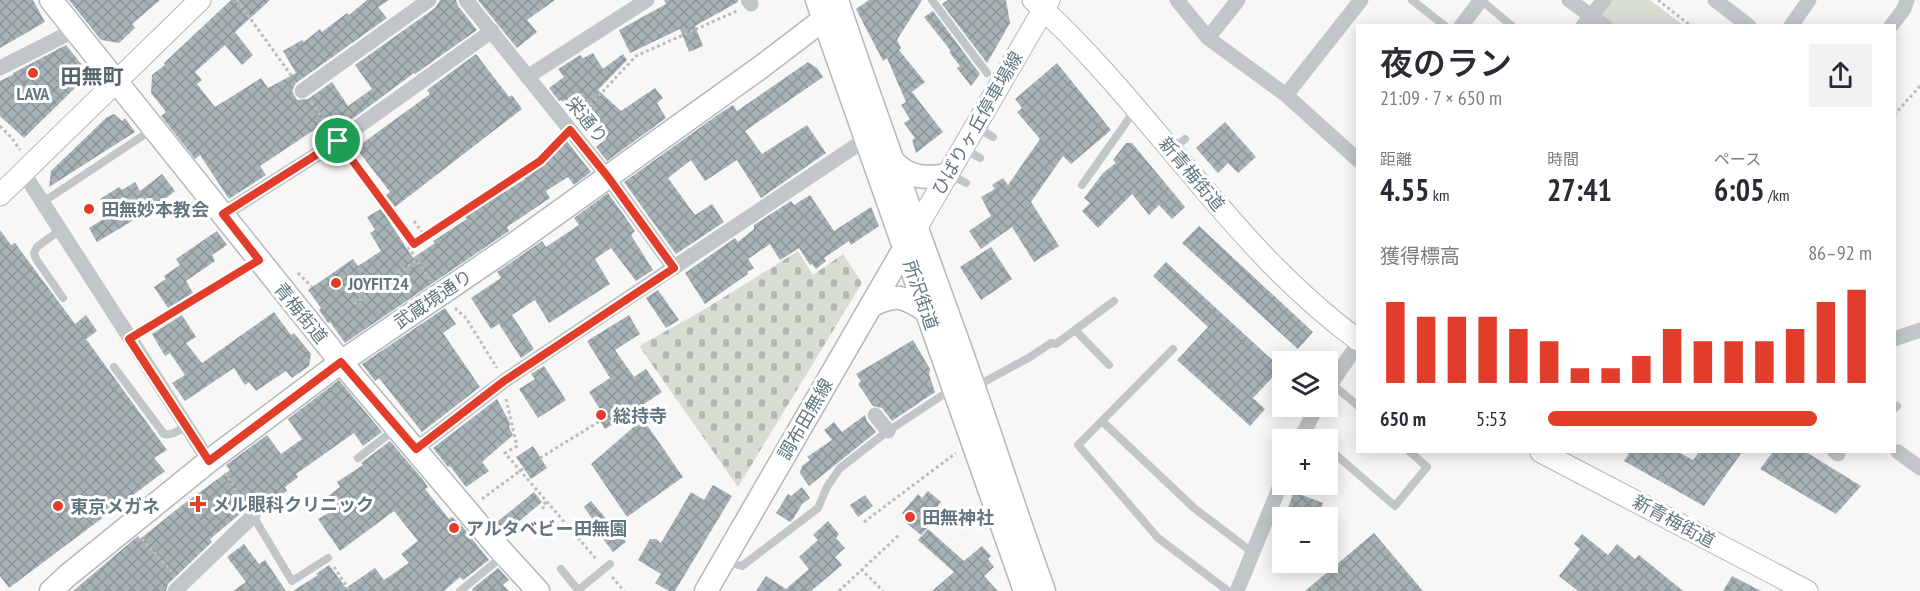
<!DOCTYPE html>
<html lang="ja">
<meta charset="utf-8">
<style>
:root{--surface:#fff;--page:#f2f2f3;--text:#2b2b33;--muted:#7c7c81;--accent:#e23d2b}
body{margin:0;font-family:"PT Sans Narrow","Noto Sans JP",sans-serif;background:var(--page);color:var(--text);height:100vh;display:flex;flex-direction:column;font-size:22px;white-space:nowrap}
*{box-sizing:border-box;margin:0}
p{font-size:20px;color:var(--muted)}
.icon{flex:none;width:33px;height:33px;fill:none;stroke:currentColor;stroke-width:2;stroke-linecap:round;stroke-linejoin:round}
.map{position:relative;flex:1;overflow:hidden}
.drawer{position:absolute;left:1356px;top:24px;width:540px;height:429px;display:flex;flex-direction:column;background:var(--surface);border-radius:0px;box-shadow:0 3px 15px #0003}
.drawer>*{flex:none}
.tools{position:absolute;left:1272px;top:351px;display:grid;gap:12px}
.tools a{display:grid;place-items:center;width:66px;height:66px;border-radius:0px;background:var(--surface);box-shadow:0 3px 15px #0003;font-size:30px}
.pin{position:absolute;display:grid;place-items:center;width:51px;height:51px;color:#fff;margin:-26px;border:3px solid #fff;border-radius:50%;box-shadow:0 2px 6px #0007}
.round{display:grid;place-items:center;flex:none;width:63px;height:63px;border-radius:0px;background:var(--page)}
.head{display:flex;align-items:center;justify-content:space-between;height:102px;padding:0 24px}
h1{font-size:33px;font-weight:600;line-height:45px}
.stats{display:grid;grid-template-columns:repeat(3,1fr);gap:9px;height:102px;padding:6px 24px}
.stats div{display:grid;align-content:center}
.stats b{font-size:30px;font-weight:600}
.stats small{font-size:16px;font-weight:400}
.stats p{font-size:16px}
.chart{height:168px;padding:12px 24px}
.chart p{display:flex;justify-content:space-between}
.chart svg{width:100%;height:108px;margin-top:6px;stroke:var(--accent);stroke-width:6}
ul{padding:0 24px;list-style:none;font-size:20px}
li{display:grid;grid-template-columns:96px 72px 1fr;align-items:center;height:45px}
li i{height:15px;border-radius:8px;background:var(--accent)}
.map>svg:first-child{display:block}
.cemetery{fill:url(#cemetery-stones)}
.park{fill:#d8ddd4}
.building{fill:url(#building-cross-hatch)}
.lines{fill:none;stroke-linecap:round;stroke-linejoin:round}
.secondary-casing{stroke:#b1b8bc;stroke-width:23}
.primary-casing{stroke:#b2b8bb;stroke-width:25}
.path{stroke:#bbbec0;stroke-width:3;stroke-dasharray:3 3;stroke-linecap:butt}
.lane{stroke:#c1c6c9;stroke-width:8}
.street{stroke:#c1c6c9;stroke-width:15}
.secondary{stroke:#fff;stroke-width:21}
.primary{stroke:#fff;stroke-width:22}
.route-casing{stroke:#fff;stroke-width:12}
.route{stroke:#e23d2b;stroke-width:8}
.poi-dot{fill:#e23d2b;stroke:#fff;stroke-width:2}
.labels{text-anchor:middle;dominant-baseline:central;stroke-width:6;stroke-linejoin:round;paint-order:stroke}
.poi-label{font-size:18px;font-weight:bold;fill:#637780;stroke:#fff;text-anchor:start}
.street-label{font-size:18px;fill:#637780;stroke:#fff}
.quarter-label{font-size:21px;font-weight:bold;fill:#55646b;stroke:#fff}
</style>
<div class="map">
<svg width="1920" height="591" viewBox="0 0 1920 591">
<defs>
<pattern id="cemetery-stones" width="16" height="16" patternUnits="userSpaceOnUse" patternTransform="scale(1.5)"><rect width="16" height="16" fill="#d8ddd4"/><path d="M2 7V4a2 2 0 0 1 4 0v3zM10 15v-3a2 2 0 0 1 4 0v3z" fill="#b3b8b1"/></pattern>
<pattern id="building-cross-hatch" width="8" height="8" patternUnits="userSpaceOnUse" patternTransform="scale(1.5)"><rect width="8" height="8" fill="#a7b2b6"/><path d="M0 0l8 8M0 8l8-8" fill="none" stroke="#8c9699"/></pattern>
</defs>
<rect width="100%" height="100%" fill="#f8f7f5"/>
<path class="cemetery" d="M798 251 813 275 843 254 862 283 738 487 639 346 700 312Z"/>
<path class="park" d="M1608 0H1650L1683 25H1611L1595 12Z"/>
<path class="building" d="M0 0H33L45 22 0 48Z
M69 0H160L132 24 135 28 119 43 101 40Z
M231 0H270L235 32 253 55 242 65 225 45 195 72 202 80 197 84 215 107 261 78 268 88 296 73 283 51 302 40 304 42 320 29 322 32 347 13 349 15 367 0H389L378 7 387 18 296 83 292 91 297 100 308 99 332 82 348 106 372 89 355 65 435 8 440 0H456L458 6 477 30 415 74 414 73 336 131 329 120 260 166 266 175 229 199 200 155 195 159 161 116 166 112 151 93 152 75 165 65 164 63Z
M478 0H555L527 20 537 32 517 48Z
M664 0H738V2L695 26 703 46 689 52 680 29 630 53 619 30 666 4Z
M869 0H922L897 40 901 48 899 50 925 82 912 92 943 132 916 153 912 140 915 138 904 123 910 119 901 105 906 102 887 58 883 61 856 9Z
M948 0H1006L1010 23 987 63 942 4Z
M933 11 980 74 971 86 957 68 960 66 949 52 951 51 924 17Z
M66 45 82 65 79 84 24 138 0 116V81L14 74 13 73Z
M593 53 603 69 623 54 627 60 598 90 621 111 655 88 663 98 657 103 666 118 607 161 596 147 606 139 577 112 575 114 561 100 559 101 549 88 564 77 558 69 580 55 583 58Z
M476 54 509 97 512 95 522 109 395 207 386 195 390 192 356 148 430 94 427 90Z
M808 62 817 68 823 77 745 131 762 154 807 125 826 153 761 198 737 160 705 181 691 160 668 178 695 215 712 204 724 222 676 254 624 182 719 114 733 105 737 111Z
M1057 63 1111 130 1071 164 1063 156 1031 202 1059 246 1034 262 1012 227 981 249 969 231 991 216 981 197 995 189 992 185 1003 178 1008 185 1040 139 1017 112 1022 108 1015 99Z
M114 114 122 121 125 118 135 132 49 187 51 171 107 117Z
M1225 122 1256 157 1238 173 1228 163 1218 173 1196 148Z
M566 140 591 172 574 185 568 177 546 191 550 198 507 227 509 231 345 343 330 322 328 323 319 310 321 308 308 290 353 259 358 266 381 251 370 233 375 230 367 217 381 209 413 258 435 243 433 241 467 219 465 217 525 179 523 177 546 162Z
M1126 143H1132L1185 207 1172 219 1159 205 1149 215 1132 194 1098 228 1082 211 1090 203 1084 198 1103 173 1116 163 1113 160Z
M162 174 175 191 152 209 97 242 89 228 110 215 100 199 119 187 122 190 135 182 140 191Z
M608 193 635 231 631 235 653 270 636 281 611 248 595 259 610 284 549 323 535 300 512 315 534 349 521 358 499 324 491 329 471 298 501 278 497 272 542 241 546 247 579 225 574 218Z
M810 195 834 231 871 207 879 226 851 245 849 241 824 258 826 261 816 269 812 264 810 265 799 248 780 260 770 244 748 259 754 268 747 272 748 274 705 304 685 273 735 238 738 242 754 229V225L791 201 794 205Z
M1199 226 1313 332 1298 349 1182 243Z
M0 230 11 245 15 243 75 324 86 315 97 331 86 339 167 450 154 458 165 471 9 588 0 576Z
M217 231 227 245 212 255 215 261 186 281 193 293 168 308 154 287 166 279 164 276 180 265 176 259Z
M991 247 1012 279 981 300 960 267Z
M1166 262 1281 368 1253 398 1265 409 1250 426 1177 360 1208 327 1153 276Z
M658 290 679 320 666 328 646 298Z
M445 308 456 324 443 333 480 387 422 432 379 378 375 381 362 364Z
M274 312 291 335 294 333 311 354 309 366 292 378 286 371 256 391 249 382 245 385 234 368 185 401 172 383 185 375 170 353 165 356 152 334 182 315 196 337 186 343 202 363Z
M629 315 640 334 615 350 634 377 646 369 662 392 644 404 653 417 645 422 683 477 627 517 591 464 636 425 628 414 605 429 595 413 600 409 589 392 610 378 587 341Z
M913 340 930 369 929 374 935 392 892 421 882 408 873 406 858 384 861 381 856 374Z
M544 366 566 400 538 418 519 389 535 379 531 374Z
M339 380 382 432 363 446 354 433 296 474 298 477 285 487 287 491 260 509 256 503 246 509 210 539 212 542 168 584 166 591H73L138 536 140 539 181 506 230 470 226 465 267 435 281 454 302 439 288 419Z
M497 399 510 423 509 427 513 435 482 462 489 471 466 487 450 466 448 467 433 448Z
M865 415 867 421 876 432 809 486 800 473 802 466 810 460 807 457 832 440 824 430 834 422 842 432Z
M390 441 424 481 428 487 425 489 449 519 452 517 462 526 489 560 463 580 460 577 444 591H293L318 575 316 574 329 565 346 588 375 568 384 580 409 563 401 554 418 541 394 511 340 551 318 519 336 509 327 497 340 487 337 482 363 465 361 463Z
M533 446 547 468 531 479 516 457Z
M1630 452H1678L1693 460 1699 452H1742L1704 506 1624 461Z
M1773 452H1806L1861 486 1836 514 1760 469Z
M713 485 732 496 675 591H669L655 583 661 574 638 560 650 539H656L661 543 691 492 704 500Z
M802 487 810 498 802 504 793 519 790 522 776 513 788 494 791 496Z
M928 491 941 502 935 510 940 514 921 535 904 521 907 518 902 513 918 494 922 498Z
M534 492 542 502 504 534 496 523Z
M1294 492 1323 503 1317 518H1284Z
M865 495 873 506 858 517 850 505Z
M591 501 626 542 613 552 603 539 605 537 584 507Z
M828 521 839 534 836 538 845 548 835 557 842 565 811 591H756L766 576 786 589 809 569 799 557 818 540 813 535Z
M928 529 964 561 982 546 991 556 988 559 994 567 984 576 998 591H932L954 572 918 540Z
M1374 533 1423 591H1305Z
M1582 534 1608 555 1617 544 1635 559 1639 555 1683 591H1578L1559 576 1580 549 1574 544Z
M244 544 259 564 265 560 286 591H233L246 582 227 557Z
M498 568 509 580 503 585 509 591H473L472 589Z
M1732 576 1761 591H1723Z"/>
<g class="lines">
<g class="secondary-casing">
<path id="secondary" d="M1033 0C1150 105 1230 246 1358 340
M0 195 200 0
M910 239 1049 0
M1541 452 1807 591"/>
</g>
<g class="primary-casing">
<path id="primary" d="M51 0 341 362 496 545 538 591
M817 0 1025 591
M837 0C875 115 917 228 958 342 988 425 1014 509 1044 591
M892 160C909 178 923 179 947 175
M871 306C896 293 904 296 926 311
M51 591 67 576 209 461 341 362 517 242 761 67 824 19
M706 591 905 247"/>
</g>
<path class="path" d="M237 0 293 78
M1658 0 1691 26
M311 103 330 129
M1894 115 1920 86
M578 118 636 56 739 10
M0 126 11 137 20 150
M346 151 414 244
M414 221 425 236
M298 273 312 287
M430 279 409 248 540 161 560 139
M354 304 417 260
M455 308 466 318 497 368
M506 399 517 446 505 453 597 560
M540 458 600 421
M225 473 246 505
M482 499 524 468
M544 509 542 506 546 502
M864 522 956 453
M142 539 172 572
M334 567 350 591
M861 569 883 591
M612 577 624 591
M839 591 900 534"/>
<path class="lane" d="M932 0 987 73
M1412 0 1445 26
M1481 0 1512 26
M976 127 993 137
M964 149 980 158
M1173 149 1185 139
M949 174 966 183
M1082 185 1135 110
M43 202 153 129
M60 230 37 247 34 253 36 259 63 298
M1075 330 1109 365
M129 339 256 262
M1173 349 1078 445 1158 538 1228 591
M114 367 164 434C171 436 180 430 186 426
M1331 383 1358 406
M975 387 1030 357 1051 343 1056 344 1114 301
M1894 409 1897 406
M1102 421 1194 508 1252 552
M1305 429 1317 440
M1328 448 1395 506 1427 467 1410 452
M358 458 394 430
M253 516 292 581 328 558
M727 562 742 566 818 508 827 487 840 468 888 431 952 389
M561 569 578 590
M460 591 503 556
M577 591 610 564"/>
<path class="street" d="M466 0 608 177 674 268
M748 0 751 4
M1177 0 1208 38 1286 95 1358 160
M1569 0 1605 26
M1715 0 1749 26
M1461 26 1481 0
M1583 26 1604 0
M1791 26 1809 0
M1891 26 1904 9 1907 0
M1208 38 1238 0
M0 68 75 30
M527 77 647 0
M302 91 429 0
M1286 95 1361 0
M23 172 209 461
M223 214 338 141 492 31
M1894 339 1920 330
M1328 388 1358 344
M875 415 888 431
M1300 440 1317 406
M416 449 504 381 866 139
M1835 452 1838 454
M1898 452 1920 468
M175 591 253 516
M1237 591 1282 481"/>
<use href="#secondary" class="secondary"/>
<use href="#primary" class="primary"/>
</g>
<g class="lines">
<g class="route-casing">
<path id="route" d="M570 130 608 177 674 268 504 381 416 449 341 362 209 461 129 339 259 260 223 214 338 141 414 244 540 161Z"/>
</g>
<use href="#route" class="route"/>
</g>
<g class="poi-dot">
<circle cx="33" cy="73" r="6"/>
<circle cx="89" cy="209" r="6"/>
<circle cx="336" cy="283" r="6"/>
<circle cx="601" cy="415" r="6"/>
<path d="M195 495h6v6h6v6h-6v6h-6v-6h-6v-6h6z"/>
<circle cx="58" cy="506" r="6"/>
<circle cx="910" cy="517" r="6"/>
<circle cx="454" cy="528" r="6"/>
</g>
<g class="labels">
<g class="poi-label">
<text x="33" y="93" text-anchor="middle">LAVA</text>
<text x="101" y="209">田無妙本教会</text>
<text x="348" y="283">JOYFIT24</text>
<text x="613" y="415">総持寺</text>
<text x="212" y="504">メル眼科クリニック</text>
<text x="70" y="506">東京メガネ</text>
<text x="922" y="517">田無神社</text>
<text x="466" y="528">アルタベビー田無園</text>
</g>
<g class="street-label">
<text transform="translate(587 120) rotate(51)">栄通り</text>
<text transform="translate(977 123) rotate(-60)">ひばりヶ丘停車場線</text>
<text transform="translate(1192 174) rotate(50)">新青梅街道</text>
<text transform="translate(921 295) rotate(71)">所沢街道</text>
<text transform="translate(433 299) rotate(-34)">武蔵境通り</text>
<text transform="translate(301 313) rotate(51)">青梅街道</text>
<text transform="translate(805 419) rotate(-60)">調布田無線</text>
<text transform="translate(1674 521) rotate(28)">新青梅街道</text>
</g>
<g class="quarter-label">
<text x="92" y="76">田無町</text>
</g>
</g>
</svg>
<div class="tools">
<a><svg class="icon" aria-label="layers" viewBox="0 0 24 24"><path d="M12 4l9 5-9 5-9-5zM3 14l9 5 9-5"/></svg></a>
<a>+</a>
<a>−</a>
</div>
<div class="pin" style="left:338px;top:141px;background:#1e9e55"><svg class="icon" aria-label="arrive" viewBox="0 0 24 24"><path d="M6 21V4h12l-3 4 3 4H6"/></svg></div>
<section class="drawer">
<div class="head"><div><h1>夜のラン</h1><p>21:09 · 7 × 650 m</p></div><a class="round"><svg class="icon" aria-label="share" viewBox="0 0 24 24"><path d="M12 15V3M7 8l5-5 5 5M5 13v7h14v-7"/></svg></a></div>
<div class="stats">
<div><p>距離</p><b>4.55<small> km</small></b></div>
<div><p>時間</p><b>27:41</b></div>
<div><p>ペース</p><b>6:05<small> /km</small></b></div>
</div>
<div class="chart"><p><span>獲得標高</span>86–92 m</p>
<svg viewBox="0 0 160 44" preserveAspectRatio="none"><path d="M5 44V11M15 44V17M25 44V17M35 44V17M45 44V22M55 44V27M65 44V38M75 44V38M85 44V33M95 44V22M105 44V27M115 44V27M125 44V27M135 44V22M145 44V11M155 44V6"/></svg>
</div>
<ul>
<li><b>650 m</b>5:53<i style="width:83%"></i></li>
</ul>
</section>
</div>
